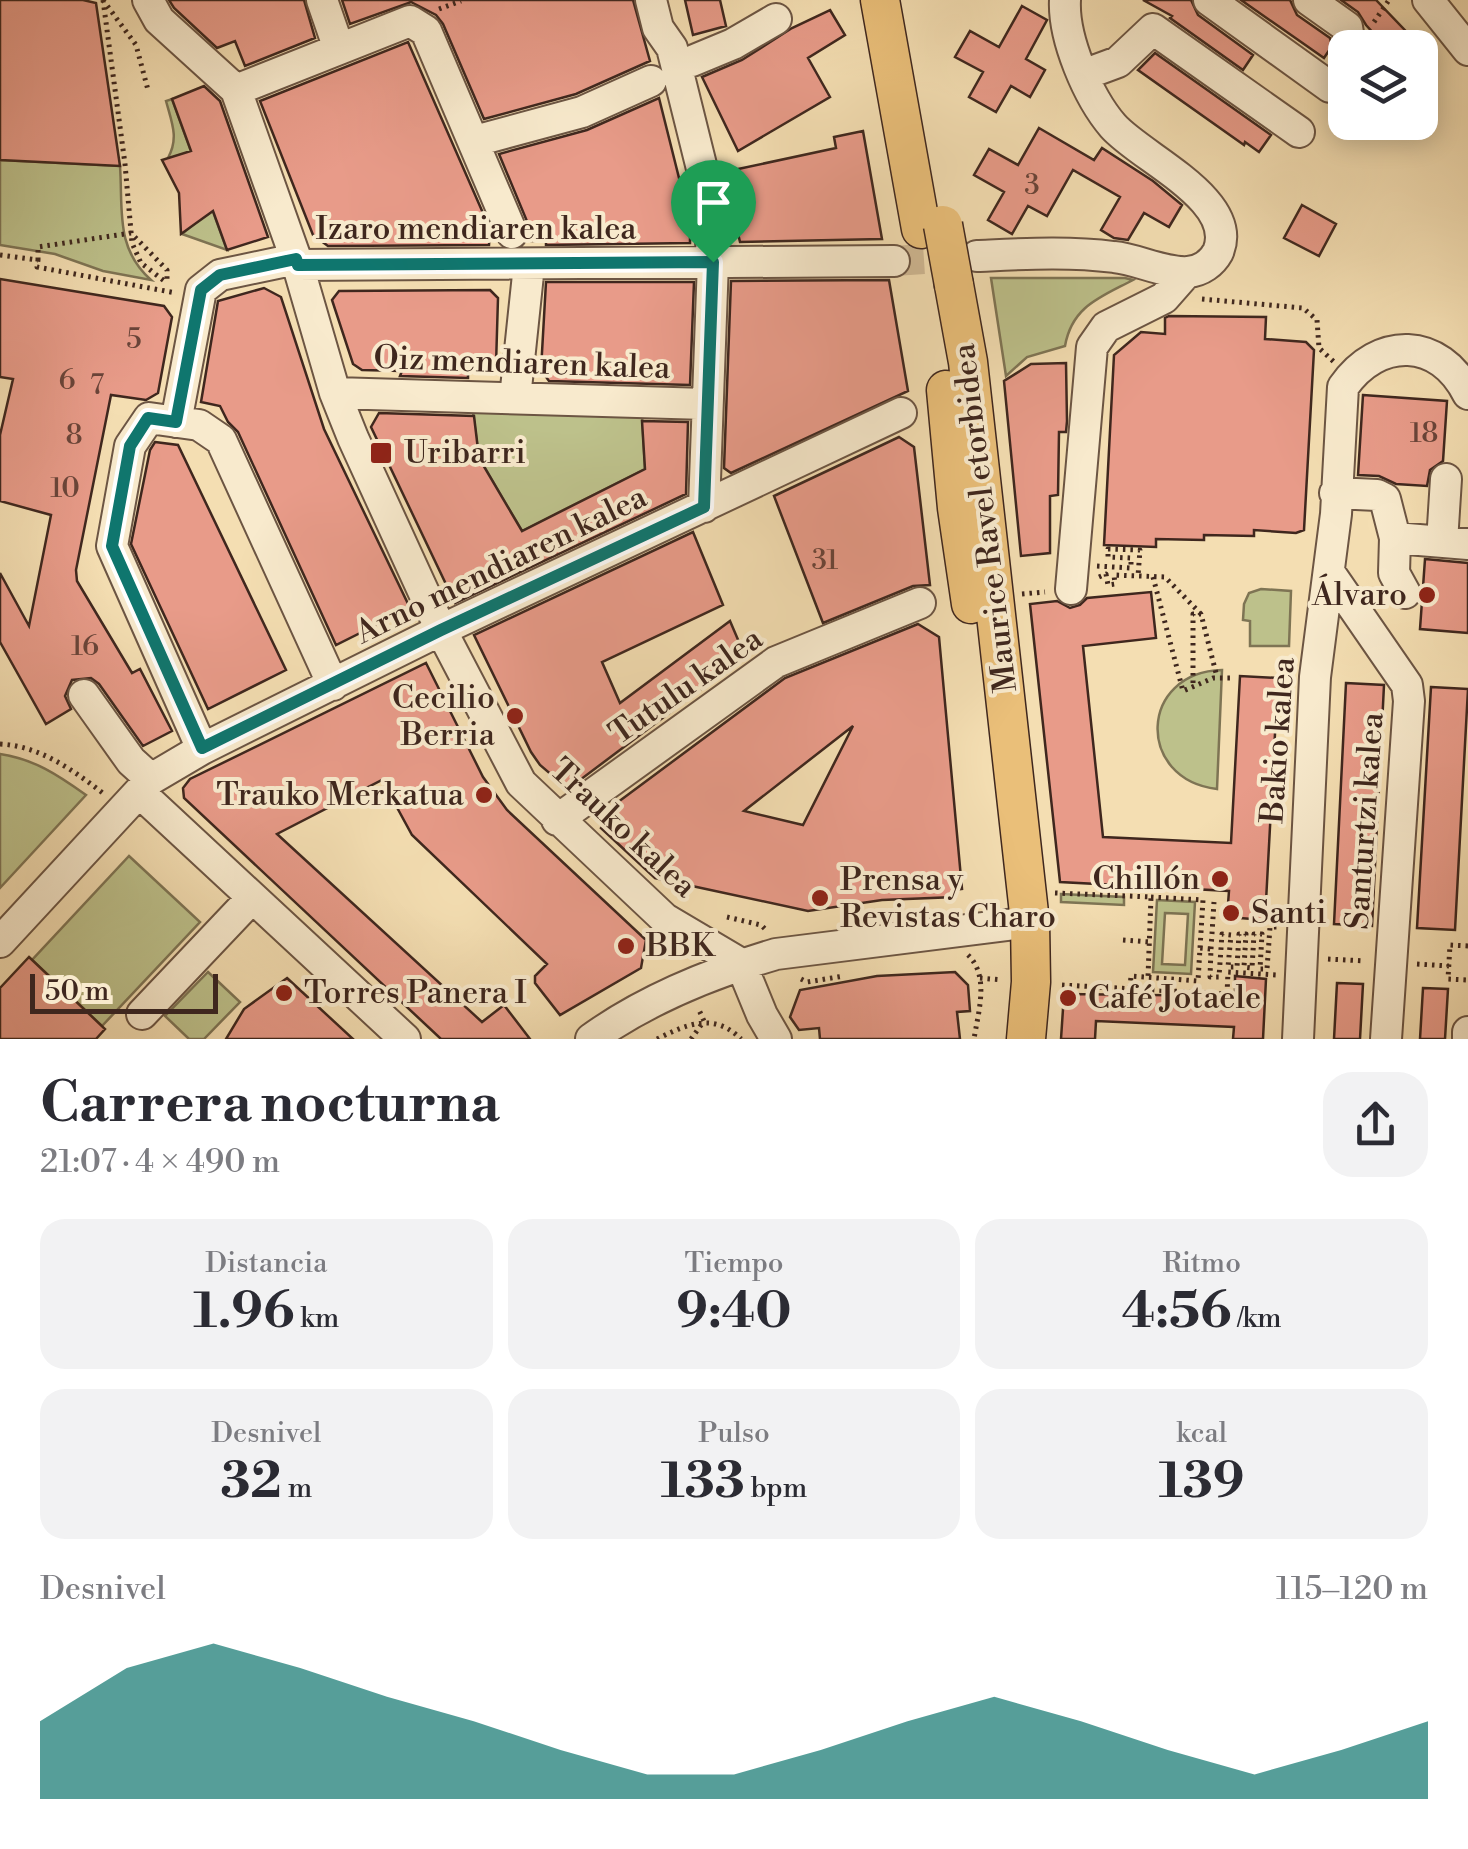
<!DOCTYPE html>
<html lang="es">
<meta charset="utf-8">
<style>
:root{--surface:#fff;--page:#f2f2f3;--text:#2b2b33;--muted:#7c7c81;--accent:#0f766e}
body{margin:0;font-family:"Libre Bodoni",serif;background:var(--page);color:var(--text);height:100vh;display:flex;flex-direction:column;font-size:38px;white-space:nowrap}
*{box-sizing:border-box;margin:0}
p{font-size:32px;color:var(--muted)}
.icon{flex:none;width:55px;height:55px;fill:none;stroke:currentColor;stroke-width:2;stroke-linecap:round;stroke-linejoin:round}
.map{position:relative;height:1039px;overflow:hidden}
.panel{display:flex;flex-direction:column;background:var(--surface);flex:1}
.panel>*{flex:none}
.buttons{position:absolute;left:1328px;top:30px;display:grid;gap:20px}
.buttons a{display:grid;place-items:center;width:110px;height:110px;border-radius:20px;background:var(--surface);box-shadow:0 5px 25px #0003;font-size:50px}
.scale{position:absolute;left:30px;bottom:25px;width:188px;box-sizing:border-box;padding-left:10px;border:5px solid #3f271e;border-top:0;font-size:28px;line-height:35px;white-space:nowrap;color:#3f271e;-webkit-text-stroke:8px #f8eacd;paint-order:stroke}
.pin{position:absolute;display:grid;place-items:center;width:85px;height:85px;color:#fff;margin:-102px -42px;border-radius:50% 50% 50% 0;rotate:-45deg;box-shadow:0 0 10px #0007}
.pin .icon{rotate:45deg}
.round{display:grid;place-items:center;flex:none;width:105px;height:105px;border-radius:30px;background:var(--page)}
.head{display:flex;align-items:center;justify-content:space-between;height:170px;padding:0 40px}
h1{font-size:55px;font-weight:700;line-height:75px}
.stats{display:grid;grid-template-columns:repeat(3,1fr);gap:15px;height:170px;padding:10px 40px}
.stats div{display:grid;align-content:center;border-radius:25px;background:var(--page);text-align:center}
.stats b{font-size:50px;font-weight:700}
.stats small{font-size:28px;font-weight:400}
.stats p{font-size:28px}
.chart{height:280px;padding:20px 40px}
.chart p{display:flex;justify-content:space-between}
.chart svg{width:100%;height:180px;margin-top:10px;fill:var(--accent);opacity:.7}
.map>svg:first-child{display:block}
.green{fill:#bdc18b;stroke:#7e7454;stroke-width:2.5;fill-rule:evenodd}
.building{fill:#e89b89;stroke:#3f271e;stroke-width:2.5;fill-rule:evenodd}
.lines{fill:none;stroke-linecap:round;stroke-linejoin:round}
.minor-tunnel{stroke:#d0b994;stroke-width:30;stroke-dasharray:30 15;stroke-linecap:butt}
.minor-casing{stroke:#6c5543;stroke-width:34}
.major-casing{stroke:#3f271e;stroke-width:41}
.path{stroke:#3f271e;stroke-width:5;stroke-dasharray:2.5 5;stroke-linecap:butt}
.minor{stroke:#f8eacd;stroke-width:30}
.major{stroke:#eabf79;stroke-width:38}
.major-bridge-casing{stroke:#3f271e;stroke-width:41;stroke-linecap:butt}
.major-bridge{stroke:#eabf79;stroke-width:38}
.route-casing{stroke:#fff;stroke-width:20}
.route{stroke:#0f766e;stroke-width:12}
.poi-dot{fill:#8f2418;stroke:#f8eacd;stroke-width:4}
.labels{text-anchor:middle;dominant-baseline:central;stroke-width:8;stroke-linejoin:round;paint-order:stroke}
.number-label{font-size:28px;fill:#694439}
.street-label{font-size:32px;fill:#3f271e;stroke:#f8eacd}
.poi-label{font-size:32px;fill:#3f271e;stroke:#f8eacd;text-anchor:start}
</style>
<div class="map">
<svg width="1468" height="1039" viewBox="0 0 1468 1039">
<rect width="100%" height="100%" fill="#f4deb2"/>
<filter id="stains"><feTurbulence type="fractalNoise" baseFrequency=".002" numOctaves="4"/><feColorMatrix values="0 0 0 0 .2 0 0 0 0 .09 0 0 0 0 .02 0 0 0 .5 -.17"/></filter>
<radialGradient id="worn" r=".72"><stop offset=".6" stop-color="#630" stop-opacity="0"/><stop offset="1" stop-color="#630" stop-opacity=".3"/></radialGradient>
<path class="green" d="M172 99 227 250 182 234 193 225 198 217 168 158C179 138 172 123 166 101Z
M0 160 120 166C123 210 115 248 151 280L103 271 55 254 0 245Z
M991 278H1125L1133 280C1101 297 1072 306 1065 346L1027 357 1006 376Z
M472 405 642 415 645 469 522 531 479 458Z
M1261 589 1291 591 1289 646H1250V621L1243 620 1244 604 1249 593Z
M1222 670 1217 789C1135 779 1139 672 1222 670Z
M0 754C34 759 58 775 86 795L0 888Z
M129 856 200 922 102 1026 32 960Z
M1061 894 1124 897V905L1061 902Z
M1157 900 1195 902 1191 974 1153 972ZM1165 913 1188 914 1185 965 1162 964Z
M208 972 240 1002 204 1039H189L165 1016Z"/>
<path class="building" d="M0 0H83L96 3 120 166 0 160Z
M169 0H304L315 38 245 66 235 41 217 48 174 8Z
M342 0H633L650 61 576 94 484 119 443 24 436 15 411 2 350 24Z
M685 0H720L726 26 693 35Z
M1143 0H1191L1198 15 1253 55 1243 70 1170 18 1172 16Z
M1241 0H1290L1297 15 1330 38 1332 46 1324 58Z
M1341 0H1376L1422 48H1387L1366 25 1358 12Z
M1022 6 1047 20 1026 59 1045 70 1030 97 1011 86 996 112 969 97 983 72 955 57 970 31 999 47Z
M830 10 845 35 808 58 830 97 738 151 702 77 742 60 792 28Z
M408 42 490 229 489 245 328 246 313 235 260 101Z
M1155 53 1271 135 1259 152 1245 142 1244 145 1138 70Z
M204 86 220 101 268 237 227 250 213 211 181 234 179 193 162 160 191 151 172 99Z
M659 98 690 222V243L546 245V241H531L529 226 499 154 587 130Z
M1039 128 1094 160 1102 148 1153 181 1182 205 1169 227 1144 213 1128 240 1114 238 1101 230 1120 197 1073 170 1047 216 1028 206 1012 234 988 220 1004 192 974 175 989 149 1018 165Z
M863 131 882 239 740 242 724 172 836 148 834 137Z
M1302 205 1336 224 1319 256 1284 238Z
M0 279 164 306 172 317 158 393 146 400 111 395 76 570 77 581 132 673 140 669 172 731 143 746 99 684 91 678 72 680 65 696 71 709 46 724 0 642V573L29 626 51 515 0 501V435L13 379 0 377Z
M889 280 908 391 731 473 724 468 731 281Z
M546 282H694L690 385 549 381 541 370Z
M264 288 281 297 324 429 410 608 336 645 238 432 228 422 220 406 201 402 218 301Z
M490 290 498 298 496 365 488 373 468 372V378L400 376 402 371 362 370 353 364 332 300 339 291Z
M1169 316 1266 317 1265 339 1306 342 1314 350 1304 530 1296 533 1254 530V536L1204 535V540L1156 539V547L1104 545 1114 355 1141 332 1165 334V318Z
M1066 363 1067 421 1066 432H1059L1058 495 1050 496V553L1021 556 1004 381 1031 364Z
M1363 395 1447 401 1443 461 1430 470 1427 486 1396 484 1379 476 1358 475Z
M379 413 474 416 479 458 522 531 645 469 642 421 688 422 686 494 455 603 371 427Z
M899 437 914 447 930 585 913 586 823 623 774 496Z
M155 442 178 445 286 670 208 709 131 544 150 450Z
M693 532 723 605 602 662 620 703 730 621 745 656 568 789 540 765 531 752 474 635Z
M1425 559 1468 563V633L1420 629Z
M1151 592 1156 638 1083 646 1103 837 1231 843 1240 676 1278 678 1265 920 1227 917 1229 891 1060 882 1030 604 1057 601 1070 608 1080 605 1087 598Z
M918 624 939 637 962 889 954 890 955 897 882 900 808 911 655 878 601 828 610 816 606 811 785 678ZM853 726 803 825 744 811Z
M426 663 483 777 507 810 646 940 641 968 560 1015 535 983V976L547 964 412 835 382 780 277 834 482 1022 504 1005 530 1039H441L184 798 183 788 190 779Z
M1346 683 1384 685 1372 926 1334 924Z
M1431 687 1468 689 1455 930 1417 928Z
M29 957 105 1029 96 1039H0V988Z
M955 972 968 985 970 1011 957 1012 960 1039H820L819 1028 799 1030 790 1017 800 990 877 976Z
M1235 976 1266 979 1263 1039H1233L1234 1027 1096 1021 1095 1039H1061L1064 994 1235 996Z
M287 978 353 1039H226L244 1009Z
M1337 983 1363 984 1360 1039H1334Z
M1423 988 1448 989 1445 1039H1420Z"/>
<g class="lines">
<path class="minor-tunnel" d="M894 261 971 256"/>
<g class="minor-casing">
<path id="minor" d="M148 0 159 20 236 90 296 259 335 393 353 438 441 630 521 783 665 919 741 964 762 1015 776 1039
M322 0 339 49
M651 0 658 28 672 48 705 181 713 262 704 507
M1209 0 1330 87
M1309 0 1347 27 1349 39 1357 46
M1428 0 1468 50
M692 61 733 44 776 19
M1083 75 1118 62 1153 29 1299 132
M236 90 410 21 426 31 512 233
M475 141 582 112 651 81
M977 256C1022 254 1068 251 1114 257 1137 259 1165 274 1188 272 1201 271 1212 263 1218 252 1240 200 1141 158 1113 126 1088 97 1063 38 1065 0
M298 265 894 261
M335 393 706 404
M515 398 529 265
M176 422 201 290 220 275 296 259
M1335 493 1377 495 1385 499 1395 538 1394 573 1405 593
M1395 538 1468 544
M1442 542 1446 479
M1329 572 1407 685 1409 701 1386 1039
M1071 589 1092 347 1106 327 1164 298 1186 273
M84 695 131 761 151 779
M202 749 112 546 130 446 149 418 199 425 221 440 333 685
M139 792 405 1039
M557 820 776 662 920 603
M0 942 151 779 202 749 441 630 901 413
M142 1014 252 898
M591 1039C645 1000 712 973 776 954L1030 922
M1298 1039 1315 677 1336 514 1343 387C1378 336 1440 337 1468 394
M1468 1039V1032"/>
</g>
<g class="major-casing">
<path id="major" d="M880 0 921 229
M954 285 968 362 1030 922 1031 982 1026 1039
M946 390 957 508 971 604"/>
</g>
<path class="path" d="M103 0 125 164 132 243 141 263 167 283
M103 0 136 45 148 90
M439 9 461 1
M1374 22 1389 0
M0 255 38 260 37 267 176 293
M38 260V247L131 233 167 270V283
M1202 299 1303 308 1317 320 1319 348 1334 362
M1097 566 1131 568V558L1108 557V549L1140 550 1138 576
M1099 577 1106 574 1108 585 1115 584 1114 575 1165 577 1201 614
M1153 577 1183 691 1213 678H1231
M1022 594 1045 592
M1193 683V614H1201L1217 677
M0 744C40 746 73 770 104 794
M1055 893 1151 897 1148 977
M1151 897 1203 900 1200 948
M727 917 761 925 766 930
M1123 940 1150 942
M1468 946 1450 945 1448 979 1468 980
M1211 949 1214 902
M968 955C990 976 978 1013 974 1039
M1328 959 1365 961
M1417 964 1449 966
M980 978 1002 980
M801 979 807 982 844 976
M1062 985 1227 994 1228 972 1276 975
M1130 988 1131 976 1198 981 1200 948 1211 949 1210 977H1219L1222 934 1231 935 1228 967H1237L1239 934H1246L1244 967 1252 968 1254 934H1262L1260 969H1267L1270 927H1279
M657 1039C687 1024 714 1012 741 1039
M691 1039 704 1021 699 1010"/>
<use href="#minor" class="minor"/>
<use href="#major" class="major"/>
<g class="major-bridge-casing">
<path id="major-bridge" d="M943 225 954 285"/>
</g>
<use href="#major-bridge" class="major-bridge"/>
</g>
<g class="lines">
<g class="route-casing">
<path id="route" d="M296 259 298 265 713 262 704 507 441 630 202 748 112 546 130 446 148 418 176 422 201 290 220 275Z"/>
</g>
<use href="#route" class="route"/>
</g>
<g class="poi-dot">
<rect x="369" y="441" width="24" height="24" rx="5"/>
<circle cx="1427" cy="595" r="10"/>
<circle cx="515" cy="716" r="10"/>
<circle cx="484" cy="795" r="10"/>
<circle cx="1220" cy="879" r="10"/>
<circle cx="820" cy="898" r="10"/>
<circle cx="1231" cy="913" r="10"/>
<circle cx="626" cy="946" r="10"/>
<circle cx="284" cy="993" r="10"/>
<circle cx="1068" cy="998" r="10"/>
</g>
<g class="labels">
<g class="number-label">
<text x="1032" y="185">3</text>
<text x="134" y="339">5</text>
<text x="67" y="380">6</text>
<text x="97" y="385">7</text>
<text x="1424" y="433">18</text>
<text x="74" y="435">8</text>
<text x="65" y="488">10</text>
<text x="825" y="560">31</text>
<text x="85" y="646">16</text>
</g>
<g class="street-label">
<text x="476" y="229">Izaro mendiaren kalea</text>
<text transform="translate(522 363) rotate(2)">Oiz mendiaren kalea</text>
<text transform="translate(985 518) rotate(-97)">Maurice Ravel etorbidea</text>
<text transform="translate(501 565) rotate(-26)">Arno mendiaren kalea</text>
<text transform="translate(686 686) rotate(-35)">Tutulu kalea</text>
<text transform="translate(1278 740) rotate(-86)">Bakio kalea</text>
<text transform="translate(1365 821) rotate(-86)">Santurtzi kalea</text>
<text transform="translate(623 828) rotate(43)">Trauko kalea</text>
</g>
<g class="poi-label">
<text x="404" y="453">Uribarri</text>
<text x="1407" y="595" text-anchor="end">Álvaro</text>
<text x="495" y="698" text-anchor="end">Cecilio<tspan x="495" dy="37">Berria</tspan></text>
<text x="464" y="795" text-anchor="end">Trauko Merkatua</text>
<text x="1200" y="879" text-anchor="end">Chillón</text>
<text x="840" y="880">Prensa y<tspan x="840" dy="37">Revistas Charo</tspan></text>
<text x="1251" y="913">Santi</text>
<text x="646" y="946">BBK</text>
<text x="304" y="993">Torres Panera I</text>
<text x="1088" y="998">Café Jotaele</text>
</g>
</g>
<rect width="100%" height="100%" filter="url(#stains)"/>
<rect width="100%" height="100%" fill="url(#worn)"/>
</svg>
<div class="buttons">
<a><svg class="icon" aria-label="layers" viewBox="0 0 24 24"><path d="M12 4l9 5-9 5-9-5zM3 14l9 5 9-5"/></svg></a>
</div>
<div class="scale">50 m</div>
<div class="pin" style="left:713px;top:262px;background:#1e9e55"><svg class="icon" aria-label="arrive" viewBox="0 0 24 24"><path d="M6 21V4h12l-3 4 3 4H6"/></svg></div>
</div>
<section class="panel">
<div class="head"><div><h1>Carrera nocturna</h1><p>21:07 · 4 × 490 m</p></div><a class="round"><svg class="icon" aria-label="share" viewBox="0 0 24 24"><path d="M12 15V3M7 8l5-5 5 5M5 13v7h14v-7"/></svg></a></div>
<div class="stats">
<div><p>Distancia</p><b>1.96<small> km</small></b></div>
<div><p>Tiempo</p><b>9:40</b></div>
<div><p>Ritmo</p><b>4:56<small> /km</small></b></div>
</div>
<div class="stats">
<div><p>Desnivel</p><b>32<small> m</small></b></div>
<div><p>Pulso</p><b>133<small> bpm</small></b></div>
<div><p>kcal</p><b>139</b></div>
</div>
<div class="chart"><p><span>Desnivel</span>115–120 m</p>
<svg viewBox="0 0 160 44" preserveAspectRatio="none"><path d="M0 44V25L10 12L20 6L30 12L40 19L50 25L60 32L70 38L80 38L90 32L100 25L110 19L120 25L130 32L140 38L150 32L160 25V44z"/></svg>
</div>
</section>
